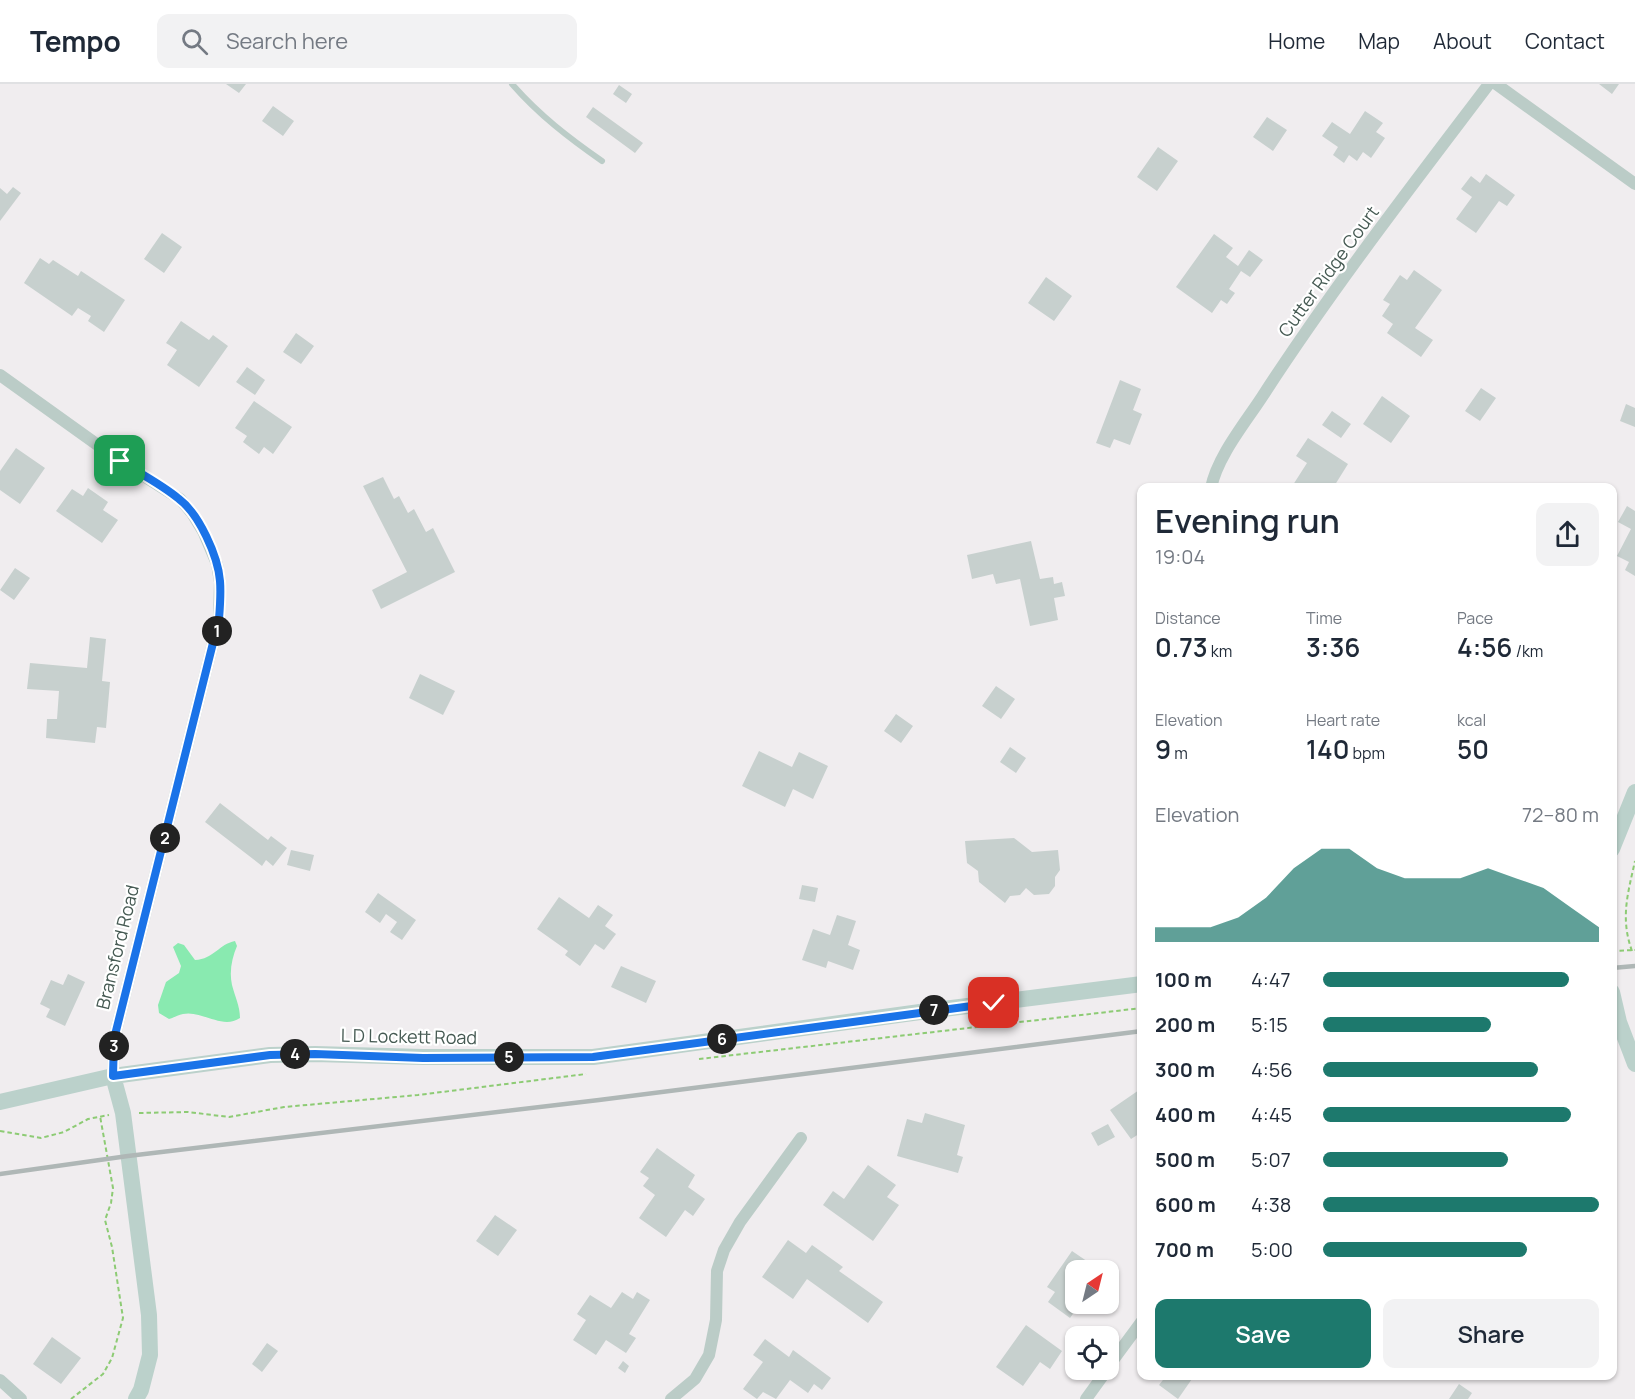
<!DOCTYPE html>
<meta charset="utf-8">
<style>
:root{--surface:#fff;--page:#f2f2f3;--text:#1f2937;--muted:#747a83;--line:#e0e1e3;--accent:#1d796d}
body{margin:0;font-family:Manrope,sans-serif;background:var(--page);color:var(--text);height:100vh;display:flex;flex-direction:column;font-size:22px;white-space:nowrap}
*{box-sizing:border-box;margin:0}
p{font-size:20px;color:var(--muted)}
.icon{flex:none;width:33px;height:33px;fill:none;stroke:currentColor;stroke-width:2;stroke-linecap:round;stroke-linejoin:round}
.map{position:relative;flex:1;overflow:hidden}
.side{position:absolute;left:1137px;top:399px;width:480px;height:897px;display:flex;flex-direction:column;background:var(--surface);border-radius:12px;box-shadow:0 2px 4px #0004}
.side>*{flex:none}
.needle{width:39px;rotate:35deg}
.controls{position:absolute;left:1065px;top:1176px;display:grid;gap:12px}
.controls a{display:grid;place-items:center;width:54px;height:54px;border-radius:12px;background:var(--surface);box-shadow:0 2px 4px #0004;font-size:30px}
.pin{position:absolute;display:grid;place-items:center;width:51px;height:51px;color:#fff;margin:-26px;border-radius:12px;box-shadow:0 3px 9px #0006}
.km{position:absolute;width:30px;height:30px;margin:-15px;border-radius:50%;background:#222;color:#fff;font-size:16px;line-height:30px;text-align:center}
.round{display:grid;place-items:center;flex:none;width:63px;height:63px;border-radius:12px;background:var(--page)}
.head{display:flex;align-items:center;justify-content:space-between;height:102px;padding:0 18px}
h1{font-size:33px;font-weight:600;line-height:45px}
.metrics{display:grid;grid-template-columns:repeat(3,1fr);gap:9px;height:102px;padding:6px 18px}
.metrics div{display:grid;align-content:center}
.metrics b{font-size:26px;font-weight:600}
.metrics small{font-size:16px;font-weight:400}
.metrics p{font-size:16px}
.chart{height:168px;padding:12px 18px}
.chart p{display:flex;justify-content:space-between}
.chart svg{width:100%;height:108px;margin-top:6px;fill:var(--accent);opacity:.7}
.button{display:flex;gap:12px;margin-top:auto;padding:12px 18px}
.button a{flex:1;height:69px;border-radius:12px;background:var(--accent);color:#fff;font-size:24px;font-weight:600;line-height:69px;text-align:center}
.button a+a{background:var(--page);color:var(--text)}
ul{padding:0 18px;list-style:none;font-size:20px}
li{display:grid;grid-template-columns:96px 72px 1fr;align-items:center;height:45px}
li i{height:15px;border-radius:8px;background:var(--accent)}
header{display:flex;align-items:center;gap:36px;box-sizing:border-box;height:84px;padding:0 30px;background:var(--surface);border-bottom:2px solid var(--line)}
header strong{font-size:28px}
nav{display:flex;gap:33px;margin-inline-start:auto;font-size:21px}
.search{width:420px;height:54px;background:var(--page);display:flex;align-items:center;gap:15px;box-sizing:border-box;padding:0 21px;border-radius:12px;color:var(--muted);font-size:22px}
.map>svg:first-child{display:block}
.water{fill:#89eab0}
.building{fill:#c7d0ce}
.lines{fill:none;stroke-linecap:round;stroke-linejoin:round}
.path{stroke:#8dcb74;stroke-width:2;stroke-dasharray:4.5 3;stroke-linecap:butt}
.lane{stroke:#bbccc7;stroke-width:6}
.street{stroke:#bbccc7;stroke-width:12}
.secondary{stroke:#bbd1cb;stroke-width:16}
.rail{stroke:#afb7b6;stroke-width:4.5}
.route-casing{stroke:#fff;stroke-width:12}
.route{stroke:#1a73e8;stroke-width:8}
.labels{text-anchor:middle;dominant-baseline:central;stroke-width:4.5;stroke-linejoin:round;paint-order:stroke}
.street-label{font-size:18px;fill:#465a53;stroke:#fff}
</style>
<header>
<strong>Tempo</strong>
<div class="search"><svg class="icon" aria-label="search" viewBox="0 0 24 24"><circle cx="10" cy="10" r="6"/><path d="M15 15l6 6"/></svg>Search here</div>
<nav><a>Home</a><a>Map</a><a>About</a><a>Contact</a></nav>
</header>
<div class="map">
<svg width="1635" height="1315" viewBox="0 0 1635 1315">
<rect width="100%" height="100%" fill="#f0edef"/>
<path class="water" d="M235 857 237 862C232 874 229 887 232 901 235 913 240 922 240 934 222 946 202 926 183 930 178 931 173 934 169 935L159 929 158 921 166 898 179 889 181 882 173 863 178 859 184 861 195 876C214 875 219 860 235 857Z"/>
<path class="building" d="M226 0H246L239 9Z
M1599 0H1619L1612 10Z
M619 1 632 10 626 19 613 10Z
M273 22 294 37 283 52 262 37Z
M593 23 643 59 635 69 586 33Z
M1365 27 1383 39 1376 48 1385 54 1371 74 1363 68 1357 77 1349 71 1344 79 1333 71 1338 63 1322 52 1332 38 1350 50Z
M1267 33 1287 46 1273 67 1253 53Z
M1158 63 1178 77 1157 107 1137 93Z
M1486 90 1515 111 1507 122 1499 117 1476 149 1456 135 1472 113 1461 105 1471 92 1480 99Z
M13 103 21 109 0 137V104L7 110Z
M162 149 182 163 164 189 144 175Z
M1214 150 1233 164 1226 173 1238 182 1249 166 1263 176 1250 193 1241 187 1229 205 1235 209 1227 220 1221 216 1212 229 1176 203Z
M40 174 49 180 53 176 78 192 81 187 125 216 104 248 88 237 91 232 78 224 72 232 24 199Z
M1414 186 1442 206 1415 244 1433 256 1421 273 1387 249 1393 240 1382 232 1390 220 1383 216 1400 191 1407 196Z
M1046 193 1072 212 1054 237 1028 219Z
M181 237 209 256 213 251 228 262 199 303 167 281 177 266 166 259Z
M296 249 314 262 301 280 283 268Z
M247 283 265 296 255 311 236 298Z
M1120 296 1141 305 1133 326 1142 330 1130 361 1114 355 1110 364 1096 359Z
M1481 304 1496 314 1480 337 1465 327Z
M1382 312 1410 332 1391 359 1363 340Z
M254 317 292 343 273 370 264 363 259 370 243 358 247 352 235 344Z
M1626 320 1635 324V343L1620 337Z
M1332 327 1351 340 1341 354 1322 341Z
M1308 354 1348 380 1333 404H1291L1307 379 1296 372Z
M16 364 45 384 20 420 0 406V387Z
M383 393 394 415 399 412 408 429 414 425 426 448 433 444 455 488 381 525 372 506 407 488 363 402Z
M88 404 108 418 103 426 118 436 102 459 56 427 72 405 83 412Z
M1627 422 1635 427V492L1625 486 1629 478 1617 472 1631 445 1618 438Z
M1031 457 1040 495 1053 493 1054 500 1062 498 1065 512 1054 514 1058 536 1030 542 1020 495 996 500 993 490 972 495 967 471Z
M15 484 30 494 14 516 0 506Z
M90 553 106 555 102 597 110 598 106 644 97 643 95 659 46 654 47 635H57L59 607 27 605 30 579 87 584Z
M420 590 455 607 443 631 409 614Z
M996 602 1015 615 1001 635 982 622Z
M896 630 913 642 901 659 884 647Z
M1010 663 1026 674 1016 689 1000 678Z
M759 667 792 683 799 668 828 682 813 715 793 705 785 723 742 702Z
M220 719 268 756 271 752 287 764 273 782 266 776 262 782 205 738Z
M1014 754 1032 768 1058 766 1060 786 1055 793V802L1049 810 1034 811 1026 804 1020 811 1010 812 1005 819 979 798 978 787 967 779 965 757Z
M291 766 314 771 310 787 287 781Z
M802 801 818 804 815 818 799 815Z
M378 809 416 836 402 856 390 848 397 838 386 830 380 839 365 828Z
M559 813 589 834 598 821 613 831 605 842 616 850 604 866 595 860 580 882 565 871 568 867 537 845Z
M837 831 856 837 848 861 860 866 853 886 828 877 826 884 802 876 813 845 830 851Z
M621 882 656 897 646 919 611 903Z
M68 890 85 898 65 942 46 933 50 925 40 920 51 896 63 901Z
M1142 1004V1048L1131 1055 1110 1026Z
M925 1029 965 1041 957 1071 963 1073 958 1089 897 1072 907 1035 922 1039Z
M1108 1040 1115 1053 1098 1062 1091 1049Z
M657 1064 695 1091 688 1103 705 1115 693 1132 685 1126 666 1153 639 1134 655 1111 643 1102 649 1094 640 1088Z
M868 1081 896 1101 887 1113 899 1121 873 1157 823 1121 833 1107 844 1115Z
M495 1131 517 1146 498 1172 476 1157Z
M788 1156 806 1169 812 1161 843 1183 839 1187 883 1218 868 1239 807 1195 793 1215 762 1193Z
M1072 1167 1100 1186H1076V1220H1080L1070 1234 1048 1218 1055 1208 1047 1203Z
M622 1208 633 1215 637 1208 650 1216 629 1250 636 1254 626 1269 606 1256 596 1271 573 1256 586 1236 577 1230 590 1211 611 1224Z
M1026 1241 1062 1267 1050 1285 1040 1278 1023 1302 996 1283Z
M52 1253 81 1274 61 1300 33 1280Z
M765 1255 789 1273 793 1266 831 1294 822 1306 814 1300 808 1309 790 1296 776 1315 763 1308 757 1315 743 1305 763 1278 753 1271Z
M267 1259 278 1267 262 1288 252 1280Z
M623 1277 629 1282 625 1289 618 1284Z
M1166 1292H1194L1178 1315 1159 1301Z
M1459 1300 1472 1309 1468 1315H1449Z"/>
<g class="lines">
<path class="path" d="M1612 867 1635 866
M1632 867C1620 834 1628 809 1635 777
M699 975 1142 924
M139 1029 188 1028 229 1033 284 1023 418 1011 586 990
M0 1047 41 1054 64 1048 88 1035 109 1031
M71 1315 103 1290 112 1274 123 1234 112 1163 105 1136 111 1119 113 1104 100 1032"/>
<path class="lane" d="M512 0C539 31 569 54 602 77"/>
<path class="street" d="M1496 0 1635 100
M0 291 120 377 180 415 192 429 203 447 217 480 220 498 219 535 114 955 113 992
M1211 404C1217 373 1245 339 1262 313 1332 205 1411 103 1489 0
M1108 1283 1142 1237
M0 1296 21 1315
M671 1315 695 1295 709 1271 716 1236 717 1187 724 1166 740 1138 801 1054
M1086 1315 1107 1286"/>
<path class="secondary" d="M1612 765 1635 708
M1612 908 1619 938 1635 980
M113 992 123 1029 149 1231 150 1271 141 1306 136 1315
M0 1018 113 992 270 971 315 970 423 973H593L920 928 1142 900"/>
<path class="rail" d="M1612 884 1635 882
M0 1090 128 1072 599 1016 1142 947"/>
</g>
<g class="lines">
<g class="route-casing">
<path id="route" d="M120 377C139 389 161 400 179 415 199 430 218 472 220 497 221 510 220 523 219 535L114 955 113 992 270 971 315 970 423 974 593 973 994 919"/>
</g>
<use href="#route" class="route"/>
</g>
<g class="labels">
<g class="street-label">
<text transform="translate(1328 187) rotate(-54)">Cutter Ridge Court</text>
<text transform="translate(117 863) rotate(-76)">Bransford Road</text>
<text transform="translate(409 952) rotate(1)">L D Lockett Road</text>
</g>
</g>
</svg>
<div class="controls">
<a><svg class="needle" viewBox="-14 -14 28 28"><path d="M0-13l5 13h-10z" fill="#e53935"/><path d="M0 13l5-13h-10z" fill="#747a83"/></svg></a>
<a><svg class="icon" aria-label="locate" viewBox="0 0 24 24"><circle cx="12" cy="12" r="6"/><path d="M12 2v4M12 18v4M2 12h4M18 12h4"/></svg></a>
</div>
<div class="pin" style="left:120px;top:377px;background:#1e9e55"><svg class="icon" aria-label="arrive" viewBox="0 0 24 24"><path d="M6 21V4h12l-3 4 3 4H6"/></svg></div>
<div class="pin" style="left:994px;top:919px;background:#d93025"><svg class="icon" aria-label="check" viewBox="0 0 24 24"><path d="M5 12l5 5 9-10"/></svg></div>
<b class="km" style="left:217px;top:547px">1</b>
<b class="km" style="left:165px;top:754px">2</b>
<b class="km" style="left:114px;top:962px">3</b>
<b class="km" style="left:295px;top:970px">4</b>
<b class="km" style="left:509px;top:973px">5</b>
<b class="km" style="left:722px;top:955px">6</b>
<b class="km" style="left:934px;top:926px">7</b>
<section class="side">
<div class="head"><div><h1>Evening run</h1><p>19:04</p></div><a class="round"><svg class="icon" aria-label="share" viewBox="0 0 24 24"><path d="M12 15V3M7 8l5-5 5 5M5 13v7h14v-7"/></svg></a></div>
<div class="metrics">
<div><p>Distance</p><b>0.73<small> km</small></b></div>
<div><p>Time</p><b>3:36</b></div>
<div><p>Pace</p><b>4:56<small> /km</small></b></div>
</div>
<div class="metrics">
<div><p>Elevation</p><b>9<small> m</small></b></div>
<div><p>Heart rate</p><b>140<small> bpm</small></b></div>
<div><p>kcal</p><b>50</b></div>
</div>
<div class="chart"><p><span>Elevation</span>72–80 m</p>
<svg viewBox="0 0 160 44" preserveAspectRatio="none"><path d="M0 44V38L10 38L20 38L30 34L40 26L50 14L60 6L70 6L80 14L90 18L100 18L110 18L120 14L130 18L140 22L150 30L160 38V44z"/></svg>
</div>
<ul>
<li><b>100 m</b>4:47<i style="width:89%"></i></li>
<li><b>200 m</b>5:15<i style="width:61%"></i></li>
<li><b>300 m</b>4:56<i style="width:78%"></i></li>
<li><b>400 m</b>4:45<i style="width:90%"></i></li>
<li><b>500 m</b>5:07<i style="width:67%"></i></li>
<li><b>600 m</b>4:38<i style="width:100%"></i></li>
<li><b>700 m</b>5:00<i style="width:74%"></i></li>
</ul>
<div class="button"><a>Save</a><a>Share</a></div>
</section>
</div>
